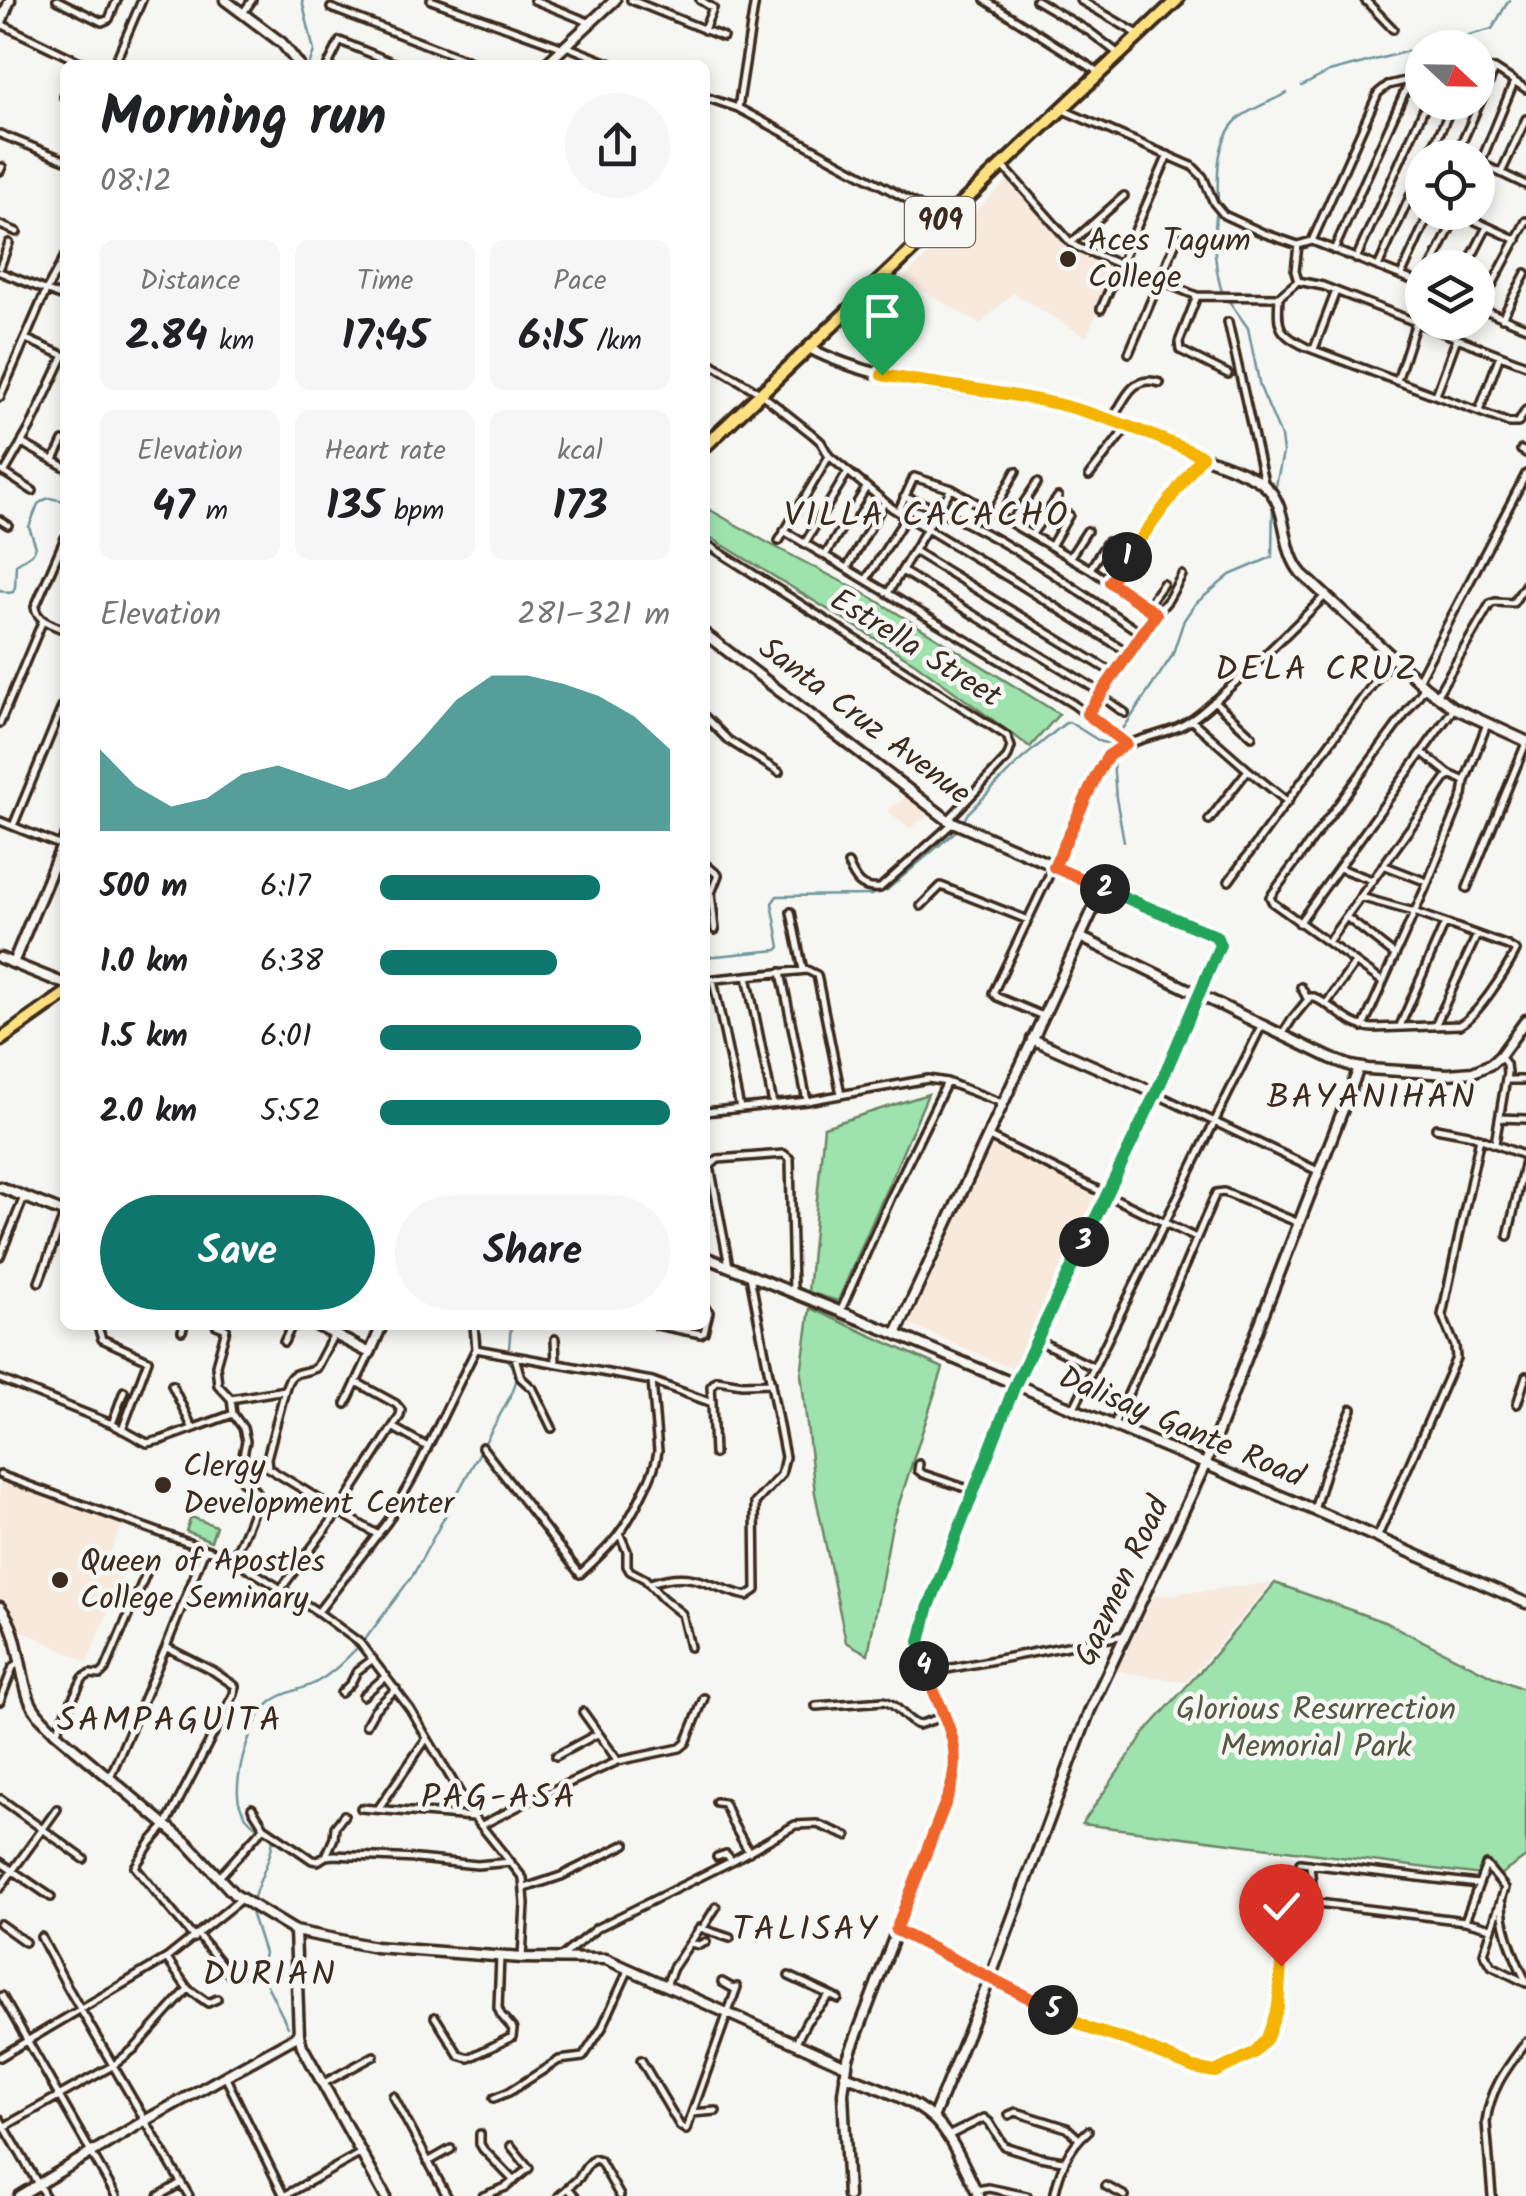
<!DOCTYPE html>
<meta charset="utf-8">
<style>
:root{--surface:#fff;--page:#f6f6f6;--text:#202124;--muted:#757577;--accent:#0f766e}
body{margin:0;font-family:Kalam,sans-serif;background:var(--page);color:var(--text);height:100vh;display:flex;flex-direction:column;font-size:38px;white-space:nowrap}
*{box-sizing:border-box;margin:0}
p{font-size:32px;color:var(--muted)}
.icon{flex:none;width:55px;height:55px;fill:none;stroke:currentColor;stroke-width:2;stroke-linecap:round;stroke-linejoin:round}
.map{position:relative;flex:1;overflow:hidden}
.sheet{position:absolute;left:60px;top:60px;width:650px;height:1270px;display:flex;flex-direction:column;background:var(--surface);border-radius:15px;box-shadow:0 5px 15px #0003}
.sheet>*{flex:none}
.needle{width:65px;rotate:112deg}
.buttons{position:absolute;left:1405px;top:30px;display:grid;gap:20px}
.buttons a{display:grid;place-items:center;width:90px;height:90px;border-radius:50%;background:var(--surface);box-shadow:0 5px 15px #0003;font-size:50px}
.pin{position:absolute;display:grid;place-items:center;width:85px;height:85px;color:#fff;margin:-102px -42px;border-radius:50% 50% 50% 0;rotate:-45deg;box-shadow:0 0 10px #0007}
.pin .icon{rotate:45deg}
.km{position:absolute;width:50px;height:50px;margin:-25px;border-radius:50%;background:#222;color:#fff;font-size:28px;line-height:50px;text-align:center}
.round{display:grid;place-items:center;flex:none;width:105px;height:105px;border-radius:52px;background:var(--page)}
.summary{display:flex;align-items:center;justify-content:space-between;height:170px;padding:0 40px}
h1{font-size:55px;font-weight:800;line-height:75px}
.stats{display:grid;grid-template-columns:repeat(3,1fr);gap:15px;height:170px;padding:10px 40px}
.stats div{display:grid;align-content:center;border-radius:15px;background:var(--page);text-align:center}
.stats b{font-size:42px;font-weight:800}
.stats small{font-size:28px;font-weight:400}
.stats p{font-size:28px}
.chart{height:280px;padding:20px 40px}
.chart p{display:flex;justify-content:space-between}
.chart svg{width:100%;height:180px;margin-top:10px;fill:var(--accent);opacity:.7}
.primary-button{display:flex;gap:20px;margin-top:auto;padding:20px 40px}
.primary-button a{flex:1;height:115px;border-radius:60px;background:var(--accent);color:#fff;font-size:40px;font-weight:800;line-height:115px;text-align:center}
.primary-button a+a{background:var(--page);color:var(--text)}
ul{padding:0 40px;list-style:none;font-size:32px}
li{display:grid;grid-template-columns:160px 120px 1fr;align-items:center;height:75px}
li i{height:25px;border-radius:12px;background:var(--accent)}
.map>svg:first-child{display:block}
.built{fill:#f7e9dc}
.green{fill:#9ee2ae;stroke:#6c8666;stroke-width:2.5}
.lines{fill:none;stroke-linecap:round;stroke-linejoin:round}
.stream{stroke:#6e969b;stroke-width:2.5}
.street-casing{stroke:#3b2a1e;stroke-width:12}
.secondary-casing{stroke:#3b2a1e;stroke-width:15}
.highway-casing{stroke:#3b2a1e;stroke-width:18}
.street{stroke:#f6f6f2;stroke-width:5}
.secondary{stroke:#f6f6f2;stroke-width:8}
.highway{stroke:#fde080;stroke-width:10}
.split-1-casing{stroke:#fff;stroke-width:20}
.split-2-casing{stroke:#fff;stroke-width:20}
.split-3-casing{stroke:#fff;stroke-width:20}
.split-4-casing{stroke:#fff;stroke-width:20}
.split-5-casing{stroke:#fff;stroke-width:20}
.split-6-casing{stroke:#fff;stroke-width:20}
.split-1{stroke:#f5b400;stroke-width:12}
.split-2{stroke:#f0652b;stroke-width:12}
.split-3{stroke:#22a559;stroke-width:12}
.split-4{stroke:#22a559;stroke-width:12}
.split-5{stroke:#f0652b;stroke-width:12}
.split-6{stroke:#f5b400;stroke-width:12}
.poi-dot{fill:#3b2a1e;stroke:#f6f6f2;stroke-width:4}
.labels{text-anchor:middle;dominant-baseline:central;stroke-width:9;stroke-linejoin:round;paint-order:stroke}
.shield{fill:#f6f6f2;stroke:#73675e;stroke-width:2.5}
.shield-label{font-size:30px;font-weight:bold;fill:#3b2a1e}
.poi-label{font-size:32px;fill:#3b2a1e;stroke:#f6f6f2;text-anchor:start}
.street-label{font-size:32px;fill:#3b2a1e;stroke:#f6f6f2}
.park-label{font-size:32px;fill:#545842;stroke:#f6f6f2}
.neighbourhood-label{font-size:35px;letter-spacing:2.5px;fill:#3b2a1e;stroke:#f6f6f2}
</style>
<div class="map">
<svg width="1526" height="2196" viewBox="0 0 1526 2196">
<rect width="100%" height="100%" fill="#f6f6f2"/>
<filter id="ink" filterUnits="userSpaceOnUse"><feTurbulence type="fractalNoise" baseFrequency=".01" numOctaves="2"/><feDisplacementMap in="SourceGraphic" scale="20" xChannelSelector="R" yChannelSelector="G"/><feConvolveMatrix kernelMatrix="1 2 1 2 8 2 1 2 1" color-interpolation-filters="sRGB"/></filter>
<g filter="url(#ink)">
<path class="built" d="M1010 179 1077 253 1118 266 1086 337 1013 293 980 324 903 279Z
M906 796 932 814 910 828 888 811Z
M994 1142 1099 1192 1015 1370 908 1323Z
M0 1478 122 1524 110 1553 129 1561 87 1662 21 1630 0 1599Z
M1271 1583 1186 1682 1117 1671 1154 1596Z"/>
<path class="green" d="M705 507 768 543 871 597 1059 714 1030 747 915 663 705 534Z
M928 1094 838 1301 808 1292 824 1127Z
M810 1308 943 1368 892 1525 868 1654 846 1642 815 1493 801 1374Z
M191 1517 216 1526 211 1541 186 1531Z
M1275 1583 1387 1623 1494 1677 1526 1690V1857L1497 1877 1082 1824 1146 1731 1205 1666Z"/>
<g class="lines">
<path class="stream" d="M302 0 314 51 309 65
M1302 86 1329 72 1492 29 1509 0
M1218 202C1217 176 1216 139 1238 119 1246 111 1276 99 1287 93
M1216 216C1213 243 1214 266 1222 292
M1229 301 1248 328 1260 387 1281 436 1283 453 1275 490
M0 590 9 593 13 592 15 587 16 564 32 554 36 547 29 527 38 504 44 500 49 498 65 501
M1119 735 1172 656 1184 620 1195 604 1230 575 1272 557 1273 499
M1114 750 1116 741
M1113 761 1116 798 1124 841
M963 822 968 813 1022 759 1064 724 1069 722 1101 742 1115 744
M705 957 777 950 780 947 772 903 777 896 871 895 887 890 957 830
M364 1641 413 1575 513 1391 517 1378 508 1359 511 1325
M257 1827C248 1821 242 1813 239 1802 233 1778 251 1717 272 1701 284 1692 301 1690 315 1683 332 1674 344 1661 357 1648
M253 1901C258 1879 271 1862 273 1839L264 1831
M251 1912 264 1953 260 1971 288 2027"/>
<g class="street-casing">
<path id="street" d="M57 0 102 22 109 19 117 0
M431 0 564 48
M534 0 591 23
M631 0 723 37
M700 0 713 8 704 30
M985 0 1100 73
M1036 0 1090 32 1120 55
M1080 0 1138 34
M1365 0 1393 29
M331 8 479 65
M243 13 252 0
M1 24 86 65
M566 46 614 65
M114 65 142 0
M328 65 340 41 399 65
M1478 68 1495 69 1526 89
M64 97 65 94
M705 97 738 108 944 219
M738 108 755 0
M1063 110 1192 166 1203 177 1214 203 1224 215 1263 233 1298 245 1312 241 1422 284
M0 134 65 160
M1428 158 1454 102
M1455 158 1495 69
M1480 163 1526 185
M1003 166 1071 243 1077 247 1197 296 1279 297 1298 281
M1478 169 1514 82
M0 171 2 167
M1501 173 1526 119
M1458 213 1517 240
M0 225 17 232
M1312 241 1378 93 1388 85 1422 77
M1071 243 1124 196
M1298 245 1295 271 1298 281
M1334 250 1410 80
M1356 259 1427 102
M0 267 9 243
M1378 267 1422 170
M1431 268 1458 212
M1466 268 1487 227
M0 272 65 298
M1401 276 1430 212
M1298 281 1323 286 1526 365
M1197 296 1179 342 1180 350 1228 374
M1279 297C1277 328 1278 333 1306 347L1509 423H1518L1526 410
M1480 308 1526 221
M1480 308 1526 327
M1101 309 1168 155
M1502 318 1526 273
M1228 322 1264 482
M26 339 65 356
M1314 349 1336 291
M1129 353 1178 237
M705 360 760 393 812 434 821 442 829 456 892 508 1016 582 1129 653
M1397 381 1416 322
M1436 395 1457 338
M0 397 46 291 65 256
M1479 411 1500 355
M1111 422C1124 401 1132 373 1160 383
M22 443 65 467
M1521 450 1526 453
M54 460 63 441
M0 470 33 491
M4 473 30 428 64 355
M1089 476 1127 427
M904 497C987 524 1070 585 1142 634
M898 512 914 477 952 489 1090 569 1156 614 1087 714
M993 512 1016 471
M0 520 8 525
M1011 522 1037 483
M784 531 1073 704 1125 744
M1032 534 1058 497
M65 538 35 607C37 621 53 625 65 630
M779 541 828 458
M705 543 1007 736 1011 747 1007 758 949 819
M805 543 847 473
M1051 546 1069 515
M914 551 1115 674
M826 554 866 488
M1070 557 1087 531
M847 568 884 503
M1090 569 1107 542
M902 571 1102 693
M867 578 906 517
M1110 582 1202 457
M888 593 951 489
M1147 606 1163 584
M1156 614 1168 600 1182 575
M1419 679 1526 474
M1437 695 1490 604 1495 602 1513 603 1526 584
M1101 696 1125 713
M1214 701 1252 736
M705 717 728 740 779 772
M1191 720 1248 770 1209 820
M0 723 43 620
M1423 753 1449 774 1465 781
M1248 770 1288 802
M0 821 62 846
M13 826 65 700
M705 864 718 875 711 893 715 930
M848 864C855 880 860 890 880 888L953 823
M1383 865 1427 882
M1339 868 1372 880
M1229 881 1392 658
M1467 888 1526 743
M921 906 941 886 1028 920
M791 912 803 970
M1346 917 1395 955
M1299 923 1454 708
M1328 942 1449 774
M1355 963 1326 1004C1342 1015 1354 1027 1373 1028L1460 1025C1478 1015 1506 971 1516 951L1508 946 1414 912 1360 897
M781 972 807 1101
M747 976 773 1104
M705 980 807 970 817 975 841 1094
M713 980 740 1108
M1383 982 1273 903 1270 897 1425 687
M1301 987 1308 1000
M1043 1016 997 997 993 993 1102 764C1121 739 1152 739 1179 727 1198 718 1213 702 1229 688 1262 659 1294 627 1326 595
M1400 1026 1445 923
M1435 1026 1477 935
M1363 1027 1428 882 1463 795 1465 781 1487 724
M1282 1035 1292 1019 1310 997H1314L1326 1004
M1506 1080H1526
M1156 1094 1320 1172
M705 1112 807 1101 928 1079 947 1082 1002 1103
M1500 1118 1526 1119
M1436 1128 1468 1134 1526 1156
M987 1136 1196 1238
M1495 1143 1507 1073 1506 1064 1500 1056
M1508 1236 1526 1156
M0 1256 24 1197
M729 1266 710 1166 718 1159 784 1154 790 1159 793 1291
M39 1282 65 1213
M841 1310 891 1197 947 1082
M216 1325 226 1329 216 1365 218 1385 231 1399 233 1414 243 1428 246 1441 241 1465 242 1481C247 1484 254 1487 256 1492 260 1504 238 1547 233 1559
M657 1325 701 1334 704 1332 709 1312 705 1306
M99 1330 102 1339 148 1360 122 1430
M182 1331 184 1325
M555 1339 556 1363
M1037 1340 1093 1367
M284 1342 292 1325
M476 1349 652 1381 712 1403 714 1454
M515 1357 521 1378 533 1389 552 1428
M0 1379 112 1424 147 1443 161 1440 233 1414
M172 1385 192 1427
M285 1390 267 1458 268 1468 378 1535
M231 1399 285 1390C291 1368 298 1376 316 1368L334 1334
M712 1403 711 1386 717 1380 742 1384 772 1383
M346 1404 370 1353
M1517 1404 1526 1376
M1074 1408 1262 1025
M112 1424 124 1391
M1113 1426C1150 1350 1182 1271 1216 1193L1224 1192 1299 1223
M394 1428 426 1446
M482 1447 580 1574C613 1544 625 1531 644 1490 651 1477 656 1466 658 1451L652 1381
M919 1464 918 1470 923 1474 974 1491
M0 1475 233 1559 318 1612 360 1643 410 1709 474 1817 523 1878 525 1904 522 1958
M1314 1510 1326 1470 1352 1409
M620 1535 627 1551V1566L630 1571 645 1579 662 1598 682 1614 690 1647
M1377 1538 1456 1358 1455 1346 1442 1315 1480 1138
M650 1583C695 1568 706 1587 747 1596L756 1590 755 1503 781 1475 785 1457 750 1276
M281 1589 339 1511 400 1416 401 1410 396 1404 356 1382
M318 1612 388 1521 412 1479 476 1349 474 1325
M166 1647 213 1671 235 1686 234 1694 166 1825 151 1842 135 1867 194 1938
M926 1673 1125 1635
M341 1693 351 1683 357 1671 373 1659
M363 1696 386 1676
M0 1701 13 1667 21 1662
M816 1706 884 1701C898 1704 904 1720 918 1725L945 1716
M583 1712 618 1761
M366 1725 375 1709 396 1689
M56 1733 83 1678 90 1674 100 1675 105 1670 148 1569
M556 1756 597 1734
M110 1777 166 1647 205 1549
M1 1799 84 1859
M716 1802 724 1803 733 1824 749 1852
M252 1808 264 1827
M361 1808 473 1817
M378 1809 427 1738
M482 1825 531 1800 618 1761 680 1748 686 1743 704 1698
M326 1856 334 1838 335 1827 344 1815
M717 1857 726 1854 732 1861
M0 1862 51 1897
M1300 1863 1478 1884
M1310 1864 1313 1896 1318 1903 1465 1921 1491 1928
M219 1877 264 1827 312 1860 318 1861 326 1856 334 1855 417 1859 477 1865 511 1862
M0 1888 57 1809
M525 1888 561 1876 626 1844
M1502 1903C1502 1928 1515 1959 1526 1981
M1465 1921 1486 1865 1505 1888 1484 1953 1492 1966 1526 1983
M0 1924 25 1942
M703 1928 716 1907
M896 1931 1090 2029 1132 2042 1194 2068 1215 2072 1254 2053 1261 2047 1271 2029 1278 2007 1282 1959 1293 1937 1281 1877
M198 1935 230 1975H235L241 1972
M41 1937 68 1988 189 2196
M690 1943 699 1945 706 1942
M561 1957 597 1928 732 1861 795 1825 817 1824 847 1836
M167 1959 188 1989 208 2003 217 1999
M789 1976 830 1995
M722 1982 736 1990
M666 1985 673 1968 700 1928 730 1938
M2 1996 116 2196
M435 2017 459 2055 469 2058 512 2037 513 2029 501 2015 498 2008 500 1956
M796 2042 807 2021 828 1997 830 1995 838 1999
M0 2057 167 1958 241 1899
M641 2060 680 2126 686 2130 737 1987
M225 2076 284 2196 361 2153
M324 2083 374 2056
M393 2096 447 2196
M494 2098 509 2092 559 2060 583 2057 602 2028 628 1971
M692 2113 716 2111
M1009 2115 1016 2112 1067 2128 1079 2139
M0 2119 45 2196
M0 2129 114 2065 135 2048 188 1989
M480 2134V2144L483 2149 514 2181
M948 2136 984 2118 989 2122 1004 2146 1039 2157 1063 2161
M428 2162 451 2149
M1106 2186 1125 2196
M568 2188 575 2196
M976 2190 989 2188 1027 2196
M159 2196 181 2183
M483 2196 506 2187 529 2168 511 2146
M559 2196 579 2178 586 2167 594 2159 600 2161 620 2196
M1054 2196C1060 2170 1067 2149 1088 2131
M1492 2196 1486 2122C1490 2089 1507 2068 1526 2042"/>
</g>
<g class="secondary-casing">
<path id="secondary" d="M225 0 282 43 299 65
M0 25 10 0
M545 65 615 0
M809 348C880 385 963 386 1040 401 1092 411 1145 432 1193 453 1212 461 1249 472 1263 484 1291 506 1279 548 1302 574L1425 687 1454 708 1526 741
M705 634 948 820 1216 936 1220 945 1162 1079 1015 1385 924 1620C908 1688 973 1719 950 1791L848 2058 843 2093 848 2196
M1080 937 1330 1058 1351 1066 1368 1069 1448 1074 1473 1072 1491 1064 1500 1056 1526 1020
M0 958 65 984
M13 963 65 838
M1032 1039 1155 1093
M0 1187 65 1213
M705 1257 896 1334 1314 1510 1526 1603
M316 1325 370 1353 382 1325
M896 1334 1103 888
M0 1607C21 1634 18 1670 30 1701 35 1714 47 1723 56 1733L187 1843 234 1894 295 1931 375 1947 522 1958 606 1959 846 2066
M295 1931 299 2035 302 2046 385 2196
M845 2075C875 2087 921 2101 941 2127 957 2147 967 2173 979 2196
M933 2118 990 1978 1090 1710 1205 1465 1359 1068
M19 2196 146 2120 299 2035"/>
</g>
<g class="highway-casing">
<path id="highway" d="M705 446 1177 0
M0 1040 65 994"/>
</g>
<use href="#street" class="street"/>
<use href="#secondary" class="secondary"/>
<use href="#highway" class="highway"/>
</g>
</g>
<g class="lines" filter="url(#ink)">
<g class="split-1-casing">
<path id="split-1" d="M882 375C941 385 1000 391 1057 404 1107 416 1156 436 1202 456L1127 557"/>
</g>
<g class="split-2-casing">
<path id="split-2" d="M1105 889 1054 867 1096 776 1108 756 1126 744 1087 714 1156 614 1110 582 1127 557"/>
</g>
<g class="split-3-casing">
<path id="split-3" d="M1084 1242 1162 1080 1220 945 1216 936 1105 889"/>
</g>
<g class="split-4-casing">
<path id="split-4" d="M924 1666 920 1642 928 1609 1015 1385 1084 1242"/>
</g>
<g class="split-5-casing">
<path id="split-5" d="M924 1666C939 1712 966 1740 950 1791L896 1930 1053 2010"/>
</g>
<g class="split-6-casing">
<path id="split-6" d="M1053 2010 1090 2029 1132 2042 1194 2068 1215 2072 1254 2053 1267 2038 1278 2007 1281 1966"/>
</g>
<use href="#split-1" class="split-1"/>
<use href="#split-2" class="split-2"/>
<use href="#split-3" class="split-3"/>
<use href="#split-4" class="split-4"/>
<use href="#split-5" class="split-5"/>
<use href="#split-6" class="split-6"/>
</g>
<g class="poi-dot">
<circle cx="1068" cy="259" r="10"/>
<circle cx="163" cy="1485" r="10"/>
<circle cx="60" cy="1580" r="10"/>
</g>
<g class="labels">
<rect class="shield" x="905" y="197" width="70" height="50" rx="8"/>
<g class="shield-label">
<text x="940" y="222">909</text>
</g>
<g class="poi-label">
<text x="1088" y="241">Aces Tagum<tspan x="1088" dy="37">College</tspan></text>
<text x="183" y="1467">Clergy<tspan x="183" dy="37">Development Center</tspan></text>
<text x="80" y="1562">Queen of Apostles<tspan x="80" dy="37">College Seminary</tspan></text>
</g>
<g class="street-label">
<text transform="translate(915 649) rotate(32)">Estrella Street</text>
<text transform="translate(864 722) rotate(37)">Santa Cruz Avenue</text>
<text transform="translate(1181 1428) rotate(23)">Dalisay Gante Road</text>
<text transform="translate(1123 1582) rotate(-65)">Gazmen Road</text>
</g>
<g class="park-label">
<text x="1316" y="1710">Glorious Resurrection<tspan x="1316" dy="37">Memorial Park</tspan></text>
</g>
<g class="neighbourhood-label">
<text x="927" y="517">VILLA CACACHO</text>
<text x="1317" y="671">DELA CRUZ</text>
<text x="1372" y="1099">BAYANIHAN</text>
<text x="170" y="1722">SAMPAGUITA</text>
<text x="499" y="1799">PAG-ASA</text>
<text x="806" y="1931">TALISAY</text>
<text x="270" y="1976">DURIAN</text>
</g>
</g>
</svg>
<div class="buttons">
<a><svg class="needle" viewBox="-14 -14 28 28"><path d="M0-13l5 13h-10z" fill="#e53935"/><path d="M0 13l5-13h-10z" fill="#757577"/></svg></a>
<a><svg class="icon" aria-label="locate" viewBox="0 0 24 24"><circle cx="12" cy="12" r="6"/><path d="M12 2v4M12 18v4M2 12h4M18 12h4"/></svg></a>
<a><svg class="icon" aria-label="layers" viewBox="0 0 24 24"><path d="M12 4l9 5-9 5-9-5zM3 14l9 5 9-5"/></svg></a>
</div>
<div class="pin" style="left:882px;top:375px;background:#1e9e55"><svg class="icon" aria-label="arrive" viewBox="0 0 24 24"><path d="M6 21V4h12l-3 4 3 4H6"/></svg></div>
<div class="pin" style="left:1281px;top:1966px;background:#d93025"><svg class="icon" aria-label="check" viewBox="0 0 24 24"><path d="M5 12l5 5 9-10"/></svg></div>
<b class="km" style="left:1127px;top:557px">1</b>
<b class="km" style="left:1105px;top:889px">2</b>
<b class="km" style="left:1084px;top:1242px">3</b>
<b class="km" style="left:924px;top:1666px">4</b>
<b class="km" style="left:1053px;top:2010px">5</b>
<section class="sheet">
<div class="summary"><div><h1>Morning run</h1><p>08:12</p></div><a class="round"><svg class="icon" aria-label="share" viewBox="0 0 24 24"><path d="M12 15V3M7 8l5-5 5 5M5 13v7h14v-7"/></svg></a></div>
<div class="stats">
<div><p>Distance</p><b>2.84<small> km</small></b></div>
<div><p>Time</p><b>17:45</b></div>
<div><p>Pace</p><b>6:15<small> /km</small></b></div>
</div>
<div class="stats">
<div><p>Elevation</p><b>47<small> m</small></b></div>
<div><p>Heart rate</p><b>135<small> bpm</small></b></div>
<div><p>kcal</p><b>173</b></div>
</div>
<div class="chart"><p><span>Elevation</span>281–321 m</p>
<svg viewBox="0 0 160 44" preserveAspectRatio="none"><path d="M0 44V24L10 33L20 38L30 36L40 30L50 28L60 31L70 34L80 31L90 22L100 12L110 6L120 6L130 8L140 11L150 16L160 24V44z"/></svg>
</div>
<ul>
<li><b>500 m</b>6:17<i style="width:76%"></i></li>
<li><b>1.0 km</b>6:38<i style="width:61%"></i></li>
<li><b>1.5 km</b>6:01<i style="width:90%"></i></li>
<li><b>2.0 km</b>5:52<i style="width:100%"></i></li>
</ul>
<div class="primary-button"><a>Save</a><a>Share</a></div>
</section>
</div>
